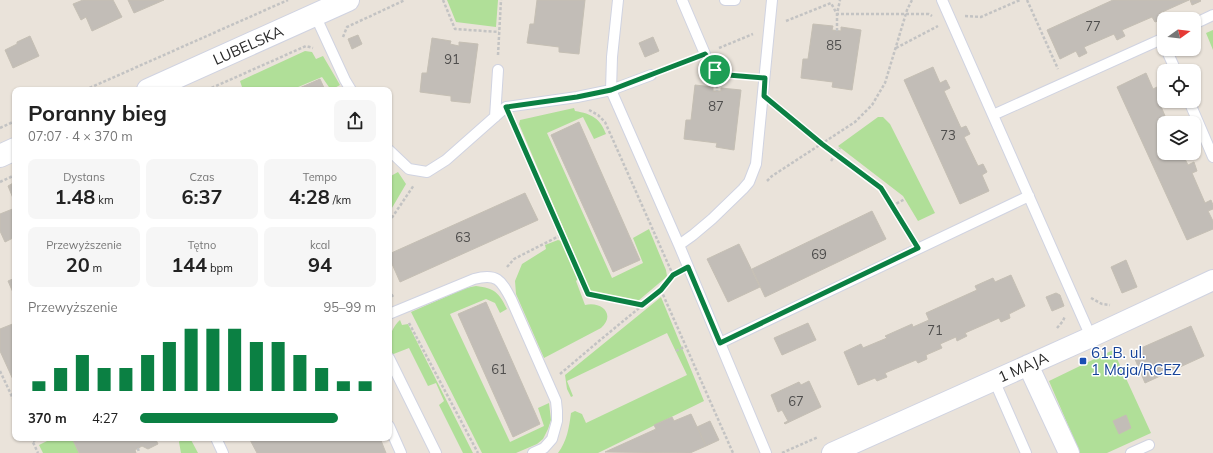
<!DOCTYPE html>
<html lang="pl">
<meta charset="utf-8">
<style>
:root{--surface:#fff;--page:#f6f6f6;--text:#222;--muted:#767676;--accent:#0b8043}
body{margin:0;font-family:Mulish,sans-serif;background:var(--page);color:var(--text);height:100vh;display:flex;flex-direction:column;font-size:15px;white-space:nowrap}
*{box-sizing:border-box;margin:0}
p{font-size:13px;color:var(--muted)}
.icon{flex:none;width:22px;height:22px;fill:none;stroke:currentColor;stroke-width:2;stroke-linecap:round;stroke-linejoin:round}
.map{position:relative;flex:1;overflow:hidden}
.side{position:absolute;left:12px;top:87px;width:380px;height:354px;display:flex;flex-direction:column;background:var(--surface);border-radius:8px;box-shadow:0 1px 3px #0004}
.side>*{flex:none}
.needle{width:26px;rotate:75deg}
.tools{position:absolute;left:1157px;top:12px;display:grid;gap:8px}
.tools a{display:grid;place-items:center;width:44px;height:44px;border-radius:8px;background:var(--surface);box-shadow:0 1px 3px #0004;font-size:20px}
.pin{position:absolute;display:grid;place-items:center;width:34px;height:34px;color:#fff;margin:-17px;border:2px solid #fff;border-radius:50%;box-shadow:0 1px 4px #0007}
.round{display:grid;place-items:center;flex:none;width:42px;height:42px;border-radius:8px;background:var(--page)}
.summary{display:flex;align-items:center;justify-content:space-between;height:68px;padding:0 16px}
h1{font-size:22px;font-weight:700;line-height:30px}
.figures{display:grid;grid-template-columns:repeat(3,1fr);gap:6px;height:68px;padding:4px 16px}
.figures div{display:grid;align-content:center;border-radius:8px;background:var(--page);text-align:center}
.figures b{font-size:20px;font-weight:700}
.figures small{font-size:11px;font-weight:400}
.figures p{font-size:11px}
.chart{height:112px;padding:8px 16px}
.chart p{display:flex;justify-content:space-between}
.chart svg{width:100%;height:72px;margin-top:4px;stroke:var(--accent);stroke-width:6}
ul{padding:0 16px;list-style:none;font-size:13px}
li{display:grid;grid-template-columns:64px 48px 1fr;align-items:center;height:30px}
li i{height:10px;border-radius:5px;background:var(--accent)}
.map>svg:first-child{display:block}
.green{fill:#b0df98}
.building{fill:#c2bdb7;stroke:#c5bfb4}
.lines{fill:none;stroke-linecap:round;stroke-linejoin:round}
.lane-casing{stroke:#d0d3e1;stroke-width:12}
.street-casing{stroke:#d0d3e1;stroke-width:22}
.secondary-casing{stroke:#d0d3e1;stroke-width:24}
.path{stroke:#c3c3c3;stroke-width:2.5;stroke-dasharray:3 2;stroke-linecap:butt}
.lane{stroke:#fff;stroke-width:10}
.street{stroke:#fff;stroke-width:20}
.secondary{stroke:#fff;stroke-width:22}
.route-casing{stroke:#fff;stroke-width:8}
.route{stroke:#0b8043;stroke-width:5}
.transit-dot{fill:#1a4fb4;stroke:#fff;stroke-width:1.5}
.labels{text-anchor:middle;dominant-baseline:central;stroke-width:3;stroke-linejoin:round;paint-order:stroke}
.number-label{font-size:13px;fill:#4e4d4c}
.street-label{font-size:15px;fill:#282828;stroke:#fff}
.transit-label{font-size:15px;fill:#164399;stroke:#fff;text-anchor:start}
</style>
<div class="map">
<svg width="1213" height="453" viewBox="0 0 1213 453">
<rect width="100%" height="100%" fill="#eae3da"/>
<path class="green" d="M447 0H498L496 27 456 22Z
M1213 30V50L1206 33Z
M305 51 312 52 316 59 323 56 340 85 331 90 322 77 291 90H249L247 88 243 90 240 81Z
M574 108 575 111C592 114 600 118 606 134L594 139 583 117 547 133 612 278 643 263 633 238 649 229 666 270 667 276 664 279 638 301 590 291 519 124 520 120Z
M878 117H883L890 124 935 213 918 221 903 196 838 146Z
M398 172 406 184 389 213V177Z
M558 240 561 241 578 279 576 281 585 305C602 301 616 315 601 328L544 358 516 294 515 281 522 264 546 249 545 245Z
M476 286C495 288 499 293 507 309L500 313 495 303 486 299 450 314 510 442 544 426 538 408 549 403 551 420 548 429 543 439 537 444 516 453H482L411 312 466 288Z
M661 297 704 401 598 453H558C567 441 569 428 571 413L575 411 582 414 586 423 687 375 667 333 567 381 573 396 571 397 567 389 565 375Z
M400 320 402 325 408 324 473 453H463L439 405 444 401 436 383 428 386 409 348 391 355C387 343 390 329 400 320Z
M1113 350 1151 433 1107 453H1080L1049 381Z
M53 438H72L79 453H43L39 445Z
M181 438H190L198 453H181L179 442Z"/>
<path class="building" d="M83 0H113L122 17 92 31 86 17 81 20 73 4Z
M128 0H164L134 13Z
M537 0H585L579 54 559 52V47L527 43 530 24H534Z
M1113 0H1189L1160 13 1163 19 1155 22 1152 17 1122 30 1125 36 1117 40 1114 34 1084 47 1087 53 1079 57 1076 51 1060 59 1047 30Z
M1190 0H1200L1201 1 1192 5Z
M813 24 833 26 832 30 841 31V27L861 30 852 90 832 87 833 82 801 78 803 59H808Z
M358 35 362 44 352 49 348 39Z
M30 36 39 56 13 68 5 50 17 44V42Z
M653 37 659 51 645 57 639 43Z
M432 38 451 41 450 44 459 46V42L478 44 470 103 451 101V96L420 92 422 73H427Z
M933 67 940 83 946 80 950 88 944 91 961 128 966 126 970 134 964 137 978 166 983 164 987 172 982 175 989 191 960 204 904 80Z
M1146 73 1153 89 1159 86 1163 95 1157 97 1168 123H1164V153H1182L1188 165 1194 162 1197 171 1192 173 1205 203 1211 200 1213 205V209L1208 211 1213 221V229L1187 240 1117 87Z
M320 79 325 90H295Z
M695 85 713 87V91H721V88L741 90 734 150 716 147 717 143 684 139 686 120H691Z
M579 122 640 260 613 272 551 135Z
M15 182V203L8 186Z
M525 193 538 220 400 282 389 257V254Z
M15 208V237L5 242 0 231V214Z
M872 211 886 239 765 297 752 269Z
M739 244 760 287 728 302 707 259Z
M1126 260 1137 287 1122 293 1111 267Z
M1011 275 1025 306 1009 314 1010 318 1001 322 999 318 965 333 967 336 957 341 956 337 940 344 942 348 926 355 927 359 918 363 916 360 885 373 887 377 877 381 875 378 858 385 844 352 861 344 863 348 887 338 885 336 912 324 913 327 929 320 926 313 977 290 975 286 993 278 995 282Z
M15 278V297L8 281Z
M1056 293 1060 295 1064 306 1052 311 1046 297Z
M486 302 540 424 513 437 458 314Z
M15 323V384L0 351V329Z
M808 323 816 340 782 355 774 338Z
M1191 326 1204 356 1145 383 1132 352Z
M809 381 821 407 785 424 784 423 788 421 782 410 778 412 771 395 799 382 801 385Z
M691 414 706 446 690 453 605 452 656 429 654 425 672 417 674 421Z
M1126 415 1131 428 1119 434 1113 421Z
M710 421 719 440 706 446 697 427Z
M72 438H155L158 444 148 449 142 446 135 450 136 453H79Z
M249 438H380L386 453H257Z"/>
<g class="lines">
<g class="lane-casing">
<path id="lane" d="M618 0 612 57 611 90 679 245 766 453
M682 0 705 54
M725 0H735
M942 0 1091 337
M315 15 345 80 351 90
M1194 24 1213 15
M1166 49 1176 71
M1189 101 1213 157
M993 115 1164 38
M495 117 498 70
M389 150 409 169 427 172 446 160 506 107 577 97 611 90 651 75
M679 245 693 235 712 219 743 189 749 182 756 164 772 0
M389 314 474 279C497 273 501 280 511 299L556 401 557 411V421L552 439 544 448 533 453
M720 343 1029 196
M389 358 436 453
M994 380 1026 453
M389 426 401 453
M216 438 223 453
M1131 453 1149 445"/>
</g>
<g class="street-casing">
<path id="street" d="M1028 365 1069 453
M832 453 1091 337 1213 280"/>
</g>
<g class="secondary-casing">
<path id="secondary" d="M148 90 348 0
M0 156 15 149"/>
</g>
<path class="path" d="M443 0 455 29 499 32
M1027 0 1058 69
M965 16 981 17 1020 0
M786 21 831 3 837 14H929L932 16
M837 31V14L840 0
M343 37 347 27 405 0
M719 48 753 34
M896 48 938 26
M498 55 501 0
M713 66 717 78V91
M665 70 690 60
M716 74 749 77
M85 90 288 0
M207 90 306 46 313 48
M776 107 822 144 881 188 911 236
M589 110 598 115 605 122 673 275
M513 122 587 294 642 305
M0 128 15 121
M831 161 840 148
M767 181 772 176 855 122 872 105 885 83 907 10 912 0
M0 182 15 175
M892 206 905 199
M389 222 414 185
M507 267 514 259 563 234
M389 290 393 297
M661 290 733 453
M1091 298 1102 304 1110 305
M409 323 478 453
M1057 328 1063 321 1065 316
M676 351 686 346
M0 371 15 403
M560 374 599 341 661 290 673 275 675 274
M31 438 38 453
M33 441 40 438
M138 448 139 453
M782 453 818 437"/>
<use href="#lane" class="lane"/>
<use href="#street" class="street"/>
<use href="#secondary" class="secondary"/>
</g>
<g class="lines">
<g class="route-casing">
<path id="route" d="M705 54 713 64 716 74 765 78 764 96 822 144 881 188 918 248 720 343 688 267 673 275 661 290 642 305 588 294 506 107 577 97 611 90Z"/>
</g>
<use href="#route" class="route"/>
</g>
<rect class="transit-dot" x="1079" y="357" width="8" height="8" rx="2"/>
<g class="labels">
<g class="number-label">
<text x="1093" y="26">77</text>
<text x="834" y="45">85</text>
<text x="452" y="59">91</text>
<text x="716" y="106">87</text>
<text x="948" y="135">73</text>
<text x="463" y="237">63</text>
<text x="819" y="254">69</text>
<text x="935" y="330">71</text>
<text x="499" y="369">61</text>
<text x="796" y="401">67</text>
</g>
<g class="street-label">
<text transform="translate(248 45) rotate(-24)">LUBELSKA</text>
<text transform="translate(1023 367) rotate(-24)">1 MAJA</text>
</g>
<g class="transit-label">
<text x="1091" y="352">61.B. ul.<tspan x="1091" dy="17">1 Maja/RCEZ</tspan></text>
</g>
</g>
</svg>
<div class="tools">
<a><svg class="needle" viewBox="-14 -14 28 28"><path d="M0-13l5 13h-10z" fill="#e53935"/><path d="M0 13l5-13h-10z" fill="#767676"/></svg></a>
<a><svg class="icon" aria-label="locate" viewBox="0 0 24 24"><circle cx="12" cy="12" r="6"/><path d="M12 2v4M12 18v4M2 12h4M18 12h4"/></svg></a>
<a><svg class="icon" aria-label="layers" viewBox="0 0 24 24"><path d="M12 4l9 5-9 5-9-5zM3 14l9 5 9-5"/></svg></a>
</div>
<div class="pin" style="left:715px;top:70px;background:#1e9e55"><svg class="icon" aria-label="arrive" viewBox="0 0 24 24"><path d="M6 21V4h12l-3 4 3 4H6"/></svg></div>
<section class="side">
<div class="summary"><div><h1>Poranny bieg</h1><p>07:07 · 4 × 370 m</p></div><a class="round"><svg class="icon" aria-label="share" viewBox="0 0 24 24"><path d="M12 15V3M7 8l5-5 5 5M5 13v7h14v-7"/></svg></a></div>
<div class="figures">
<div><p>Dystans</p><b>1.48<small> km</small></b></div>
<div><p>Czas</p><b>6:37</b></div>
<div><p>Tempo</p><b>4:28<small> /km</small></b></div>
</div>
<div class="figures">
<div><p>Przewyższenie</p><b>20<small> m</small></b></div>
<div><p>Tętno</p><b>144<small> bpm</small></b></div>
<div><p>kcal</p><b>94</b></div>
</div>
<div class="chart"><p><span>Przewyższenie</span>95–99 m</p>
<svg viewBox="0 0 160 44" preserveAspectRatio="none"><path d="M5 44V38M15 44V30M25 44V22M35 44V30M45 44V30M55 44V22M65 44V14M75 44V6M85 44V6M95 44V6M105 44V14M115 44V14M125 44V22M135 44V30M145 44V38M155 44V38"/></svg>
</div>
<ul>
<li><b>370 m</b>4:27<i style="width:84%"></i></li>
</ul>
</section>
</div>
